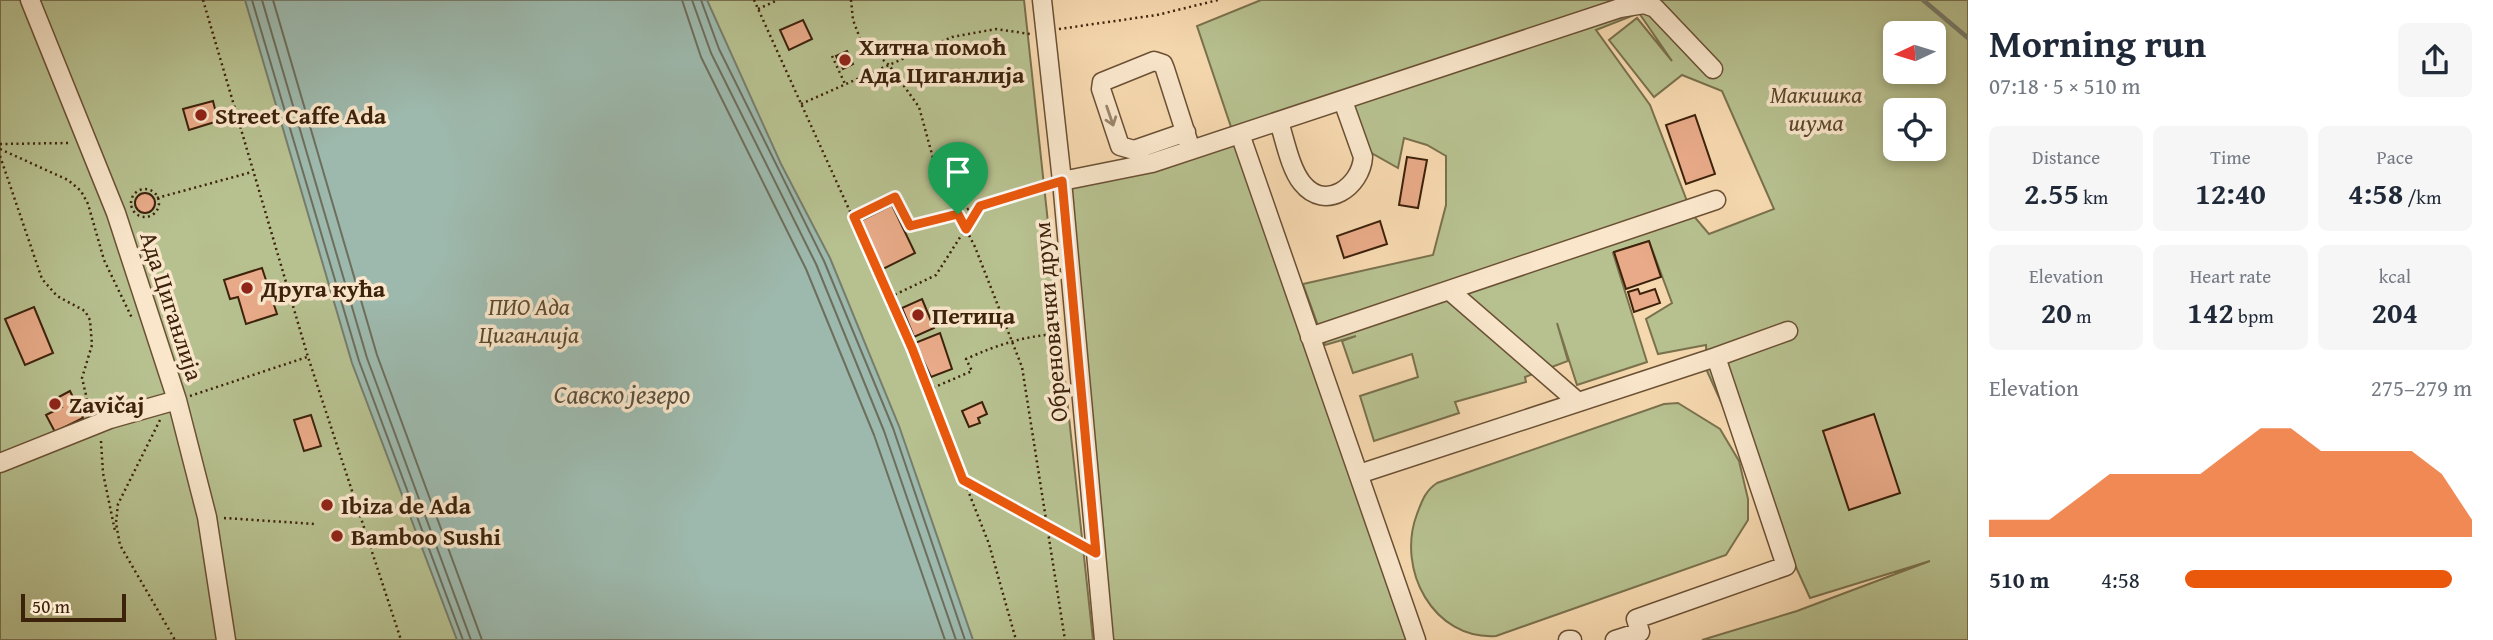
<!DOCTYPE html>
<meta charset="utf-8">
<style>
:root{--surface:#fff;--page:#f6f6f7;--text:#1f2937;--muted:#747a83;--accent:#ea580c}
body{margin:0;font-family:"Gentium Book Plus",serif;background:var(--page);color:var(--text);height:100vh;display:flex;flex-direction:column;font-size:26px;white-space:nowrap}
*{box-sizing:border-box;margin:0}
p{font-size:23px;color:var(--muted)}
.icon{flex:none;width:38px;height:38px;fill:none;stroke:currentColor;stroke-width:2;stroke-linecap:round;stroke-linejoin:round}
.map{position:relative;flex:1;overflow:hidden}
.panel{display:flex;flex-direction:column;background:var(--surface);width:525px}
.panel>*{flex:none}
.needle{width:46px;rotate:266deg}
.buttons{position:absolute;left:1883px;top:21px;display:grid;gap:14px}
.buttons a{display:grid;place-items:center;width:63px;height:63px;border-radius:10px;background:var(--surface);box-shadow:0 4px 10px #0003;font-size:35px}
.scale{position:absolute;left:21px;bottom:18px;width:105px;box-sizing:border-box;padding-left:7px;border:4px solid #3d220b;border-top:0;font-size:19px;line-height:24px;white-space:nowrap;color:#3d220b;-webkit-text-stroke:5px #f9e6cb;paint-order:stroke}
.pin{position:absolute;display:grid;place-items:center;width:60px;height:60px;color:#fff;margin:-72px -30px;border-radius:50% 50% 50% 0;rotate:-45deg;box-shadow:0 0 7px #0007}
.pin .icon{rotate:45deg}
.round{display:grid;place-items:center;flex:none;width:74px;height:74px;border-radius:10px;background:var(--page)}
.overview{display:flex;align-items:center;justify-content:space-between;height:119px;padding:0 21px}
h1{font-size:38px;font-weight:700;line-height:52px}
.stats{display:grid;grid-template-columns:repeat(3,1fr);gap:10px;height:119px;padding:7px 21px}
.stats div{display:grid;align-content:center;border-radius:10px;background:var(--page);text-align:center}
.stats b{font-size:30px;font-weight:700}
.stats small{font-size:19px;font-weight:400}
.stats p{font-size:19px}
.chart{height:196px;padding:14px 21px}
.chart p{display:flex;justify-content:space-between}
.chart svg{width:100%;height:126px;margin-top:7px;fill:var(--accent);opacity:.7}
ul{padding:0 21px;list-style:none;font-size:23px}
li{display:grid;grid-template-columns:112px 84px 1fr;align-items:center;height:52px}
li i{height:18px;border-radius:9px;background:var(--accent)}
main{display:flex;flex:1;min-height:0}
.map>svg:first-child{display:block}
.green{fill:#b7c08f;stroke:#7a714d;stroke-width:2;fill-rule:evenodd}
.water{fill:#9db9ad;stroke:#777d6c;stroke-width:2}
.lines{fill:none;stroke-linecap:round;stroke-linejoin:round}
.shore{stroke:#6d6e5c;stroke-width:2}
.stream{stroke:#777d6c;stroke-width:4.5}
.building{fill:#e8aa88;stroke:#3d220b;stroke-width:2}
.minor-casing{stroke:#6b5034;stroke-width:21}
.path{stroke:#3d220b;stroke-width:2.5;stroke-dasharray:2 3.5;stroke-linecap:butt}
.minor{stroke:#f9e6cb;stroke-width:18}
.oneway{stroke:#9b846b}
.route-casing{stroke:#fff;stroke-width:14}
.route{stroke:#ea580c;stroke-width:9}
.poi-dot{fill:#8f2418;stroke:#f9e6cb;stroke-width:2.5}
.labels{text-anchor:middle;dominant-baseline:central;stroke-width:7;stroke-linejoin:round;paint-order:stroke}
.poi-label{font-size:24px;font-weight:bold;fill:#3d220b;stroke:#f9e6cb;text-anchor:start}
.park-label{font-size:24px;font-style:italic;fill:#5c4a2c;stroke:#f9e6cb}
.street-label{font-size:24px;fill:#3d220b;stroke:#f9e6cb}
.water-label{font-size:26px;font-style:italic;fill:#5a4f3c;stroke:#f9e6cb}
</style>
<main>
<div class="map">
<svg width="1968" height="640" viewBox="0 0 1968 640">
<rect width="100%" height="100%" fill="#f6d8af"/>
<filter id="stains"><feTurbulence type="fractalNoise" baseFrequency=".00286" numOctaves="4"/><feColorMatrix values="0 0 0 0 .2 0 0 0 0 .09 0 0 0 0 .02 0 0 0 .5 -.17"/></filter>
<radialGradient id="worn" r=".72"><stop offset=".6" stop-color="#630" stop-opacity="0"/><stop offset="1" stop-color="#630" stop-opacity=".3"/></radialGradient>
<path class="green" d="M0 0H1024L1093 640H0Z
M1261 0H1968V640H1702L1797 611 1930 561 1810 598 1707 371 1706 345 1658 354 1646 319 1672 303 1649 241 1613 253 1647 362 1577 385 1557 323 1568 361 1525 377 1526 382 1455 402 1459 413 1374 441 1360 396 1418 377 1412 354 1353 373 1342 341 1356 336 1325 345 1303 284 1433 255 1446 205V156L1427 145 1404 138 1398 168 1368 151 1342 101 1240 134 1416 640H1104L1062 181 1120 171 1231 127 1197 26ZM1639 13 1672 61 1637 18 1609 40 1654 97 1682 75 1722 91 1774 209 1709 234 1692 214 1650 105 1596 30ZM1895 33H1934V72H1895ZM1895 110H1934V149H1895Z
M1678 403 1720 429 1739 461 1748 499V520L1726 555 1496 636C1433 640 1396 569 1417 514 1422 501 1425 491 1437 483L1664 404Z"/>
<path class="water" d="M245 0H707L781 164 830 258 899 426 973 640H457L352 363Z"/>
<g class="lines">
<path class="shore" d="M252 0 359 361 463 640
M262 0 367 358 471 640
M273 0 377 355 482 640
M682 0 701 57 806 269 874 435 945 640
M692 0 711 53 816 264 884 431 956 640
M701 0 719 49 824 261 893 428 965 640"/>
<path class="stream" d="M1923 0 1968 38"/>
</g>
<path class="building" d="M803 20 812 39 789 50 780 30Z
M847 51 853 64 843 69 836 56Z
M213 101 218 121 189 130 183 109Z
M1695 115 1715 174 1686 184 1666 125Z
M1407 157 1427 160 1418 208 1399 205Z
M135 203a10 10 0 1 1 20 0a10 10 0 1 1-20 0Z
M892 205 915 253 883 269 860 221Z
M1380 221 1387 244 1344 258 1337 236Z
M1649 241 1661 277 1626 289 1614 252Z
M262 268 277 314 246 324 238 297 230 299 224 280Z
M1638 289 1640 294 1655 289 1660 303 1634 312 1628 292Z
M922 299 934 328 914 337 902 308Z
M34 307 53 353 25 365 5 319Z
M940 333 952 369 931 377 915 343Z
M70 391 83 418 55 432 46 415 62 407 57 398Z
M982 402 987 414 978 418 980 423 969 427 962 411Z
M1874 414 1900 493 1849 510 1823 431Z
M311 415 321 446 304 451 294 420Z"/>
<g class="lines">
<g class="minor-casing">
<path id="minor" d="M30 0 116 213 177 400 207 517 226 640
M1042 0 1062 181 1104 640
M1279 122C1285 140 1290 168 1302 183 1325 212 1361 187 1363 157L1343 101
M1186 132 1134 150 1120 146 1101 89 1102 82 1154 61 1163 64 1165 69 1191 150
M1240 134 1416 640
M1062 181 1152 163 1620 8 1644 4 1655 8 1713 69
M1450 291 1578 402
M1310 337 1716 200
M1716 357 1788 331
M0 463 110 419 177 400
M1359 474 1716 357 1786 566 1636 619 1640 632 1615 640
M1568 640H1572"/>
</g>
<path class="path" d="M203 0 308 357 401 640
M754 0 912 348 989 544 1016 640
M851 0 853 20 861 41 889 65 919 107 936 169 975 247 1022 367 1065 640
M758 9 778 0
M1059 29 1157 15 1218 0
M832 56 846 86
M801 104 952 37 996 29 1030 34
M0 144 70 143
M0 149 68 180 81 191 88 204 104 260 132 318
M0 156 42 279 57 296 85 311 90 320 92 345 82 378 90 412
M131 203a14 14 0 1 1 28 0a14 14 0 1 1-28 0Z
M157 198 252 172
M854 217 895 197 910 226 1046 186
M890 297 936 275 980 206
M928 390 972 371 966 359C999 344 1027 335 1062 334
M190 396 307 357
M160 420 118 504 116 523 120 545 175 640
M101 441 103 473 115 531
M964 480 1080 545
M224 518 315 524"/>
<use href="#minor" class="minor"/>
</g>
<defs><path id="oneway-shaft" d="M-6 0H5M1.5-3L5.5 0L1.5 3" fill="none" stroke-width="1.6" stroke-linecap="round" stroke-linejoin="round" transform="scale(1.75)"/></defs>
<use class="oneway" href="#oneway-shaft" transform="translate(1110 116) rotate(71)"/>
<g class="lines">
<g class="route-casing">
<path id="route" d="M1062 181 1096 553 963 480 912 348 854 217 895 197 910 226 958 214 966 229 980 206Z"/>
</g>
<use href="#route" class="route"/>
</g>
<g class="poi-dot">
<circle cx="845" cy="60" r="7"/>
<circle cx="201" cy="115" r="7"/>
<circle cx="247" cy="288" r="7"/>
<circle cx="918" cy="315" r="7"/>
<circle cx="55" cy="404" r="7"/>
<circle cx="327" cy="505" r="7"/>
<circle cx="337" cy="536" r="7"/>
</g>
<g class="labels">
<g class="poi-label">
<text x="859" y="46">Хитна помоћ<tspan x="859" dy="28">Ада Циганлија</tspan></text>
<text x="215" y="115">Street Caffe Ada</text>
<text x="261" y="288">Друга кућа</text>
<text x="932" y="315">Петица</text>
<text x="69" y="404">Zavičaj</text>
<text x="341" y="505">Ibiza de Ada</text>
<text x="351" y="536">Bamboo Sushi</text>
</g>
<g class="park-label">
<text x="1816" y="94">Макишка<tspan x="1816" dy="28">шума</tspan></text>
<text x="529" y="306">ПИО Ада<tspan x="529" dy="28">Циганлија</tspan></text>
</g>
<g class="street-label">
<text transform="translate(172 306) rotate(72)">Ада Циганлија</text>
<text transform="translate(1050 322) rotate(-95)">Обреновачки друм</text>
</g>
<g class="water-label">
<text x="622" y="393">Савско језеро</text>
</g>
</g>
<rect width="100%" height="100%" filter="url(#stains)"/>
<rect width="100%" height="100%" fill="url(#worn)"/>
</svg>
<div class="buttons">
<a><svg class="needle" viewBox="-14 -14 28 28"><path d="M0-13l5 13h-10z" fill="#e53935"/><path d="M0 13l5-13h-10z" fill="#747a83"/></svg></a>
<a><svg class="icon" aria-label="locate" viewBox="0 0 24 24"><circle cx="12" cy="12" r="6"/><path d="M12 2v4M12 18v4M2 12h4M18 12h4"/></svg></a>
</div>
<div class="scale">50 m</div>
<div class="pin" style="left:958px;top:214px;background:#1e9e55"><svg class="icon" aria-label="arrive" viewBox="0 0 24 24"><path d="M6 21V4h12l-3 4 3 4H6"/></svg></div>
</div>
<section class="panel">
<div class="overview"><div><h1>Morning run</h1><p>07:18 · 5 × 510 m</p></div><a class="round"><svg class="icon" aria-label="share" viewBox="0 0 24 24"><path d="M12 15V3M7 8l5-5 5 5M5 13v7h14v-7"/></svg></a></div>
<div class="stats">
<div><p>Distance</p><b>2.55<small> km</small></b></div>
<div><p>Time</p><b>12:40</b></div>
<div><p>Pace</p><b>4:58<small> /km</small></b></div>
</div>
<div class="stats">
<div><p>Elevation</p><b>20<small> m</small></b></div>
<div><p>Heart rate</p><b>142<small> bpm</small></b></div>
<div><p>kcal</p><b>204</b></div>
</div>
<div class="chart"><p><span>Elevation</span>275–279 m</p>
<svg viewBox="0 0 160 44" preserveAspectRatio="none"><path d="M0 44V38L10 38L20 38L30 30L40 22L50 22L60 22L70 22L80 14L90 6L100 6L110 14L120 14L130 14L140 14L150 22L160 38V44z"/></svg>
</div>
<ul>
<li><b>510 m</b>4:58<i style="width:93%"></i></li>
</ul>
</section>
</main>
